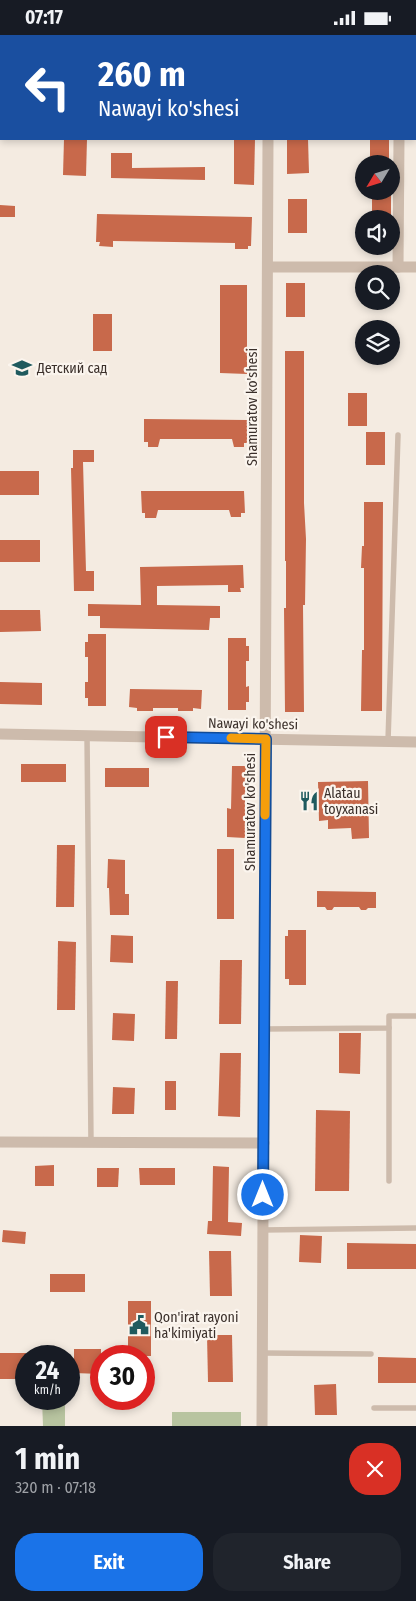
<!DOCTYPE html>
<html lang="en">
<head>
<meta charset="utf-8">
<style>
  body { margin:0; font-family:"Fira Sans Condensed",sans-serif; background:#20242c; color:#f1f3f6; height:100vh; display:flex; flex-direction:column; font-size:19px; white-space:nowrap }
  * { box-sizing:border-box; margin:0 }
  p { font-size:16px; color:#9ea1a6 }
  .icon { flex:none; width:28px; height:28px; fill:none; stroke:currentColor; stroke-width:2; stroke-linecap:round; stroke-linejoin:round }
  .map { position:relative; height:1391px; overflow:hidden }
  .details { display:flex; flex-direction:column; background:#171b24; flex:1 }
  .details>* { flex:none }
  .hud { position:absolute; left:0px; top:0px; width:416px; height:105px; box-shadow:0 2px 8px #0003; background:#1a4fa0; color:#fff; overflow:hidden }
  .needle { width:32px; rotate:232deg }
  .buttons { position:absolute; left:355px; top:120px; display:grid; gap:10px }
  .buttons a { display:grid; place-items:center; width:45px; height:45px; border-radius:50%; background:#171b24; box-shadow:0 2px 8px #0003; font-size:25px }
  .speed { position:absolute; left:15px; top:1310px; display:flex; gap:10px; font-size:25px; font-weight:700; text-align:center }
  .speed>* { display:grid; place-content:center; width:65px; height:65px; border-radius:50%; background:#171b24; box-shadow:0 2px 8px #0003; line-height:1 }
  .speed small { font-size:12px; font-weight:400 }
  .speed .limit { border:8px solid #d22; background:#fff; color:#111 }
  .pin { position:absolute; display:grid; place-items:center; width:42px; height:42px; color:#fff; margin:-21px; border-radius:10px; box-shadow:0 2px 8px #0006 }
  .me { position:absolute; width:55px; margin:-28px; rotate:0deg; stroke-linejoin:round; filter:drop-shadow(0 0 4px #0008) }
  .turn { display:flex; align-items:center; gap:18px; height:105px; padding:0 15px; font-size:22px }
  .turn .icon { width:65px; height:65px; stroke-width:2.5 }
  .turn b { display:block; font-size:35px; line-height:42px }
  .round { display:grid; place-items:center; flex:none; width:52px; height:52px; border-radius:20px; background:#20242c }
  .head { display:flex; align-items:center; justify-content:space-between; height:85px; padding:0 15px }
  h1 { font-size:30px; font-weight:700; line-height:38px }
  .primary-button { display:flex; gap:10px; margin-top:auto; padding:10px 15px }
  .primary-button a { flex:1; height:58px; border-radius:20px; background:#1a73e8; color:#fff; font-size:20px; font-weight:700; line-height:58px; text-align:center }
  .primary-button a+a { background:#20242c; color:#f1f3f6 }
  .status { display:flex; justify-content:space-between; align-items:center; height:35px; padding:0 25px; background:#171b24; direction:ltr }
  .status svg { height:14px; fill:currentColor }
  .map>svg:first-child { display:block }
</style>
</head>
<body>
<div class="status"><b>07:17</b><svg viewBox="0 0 49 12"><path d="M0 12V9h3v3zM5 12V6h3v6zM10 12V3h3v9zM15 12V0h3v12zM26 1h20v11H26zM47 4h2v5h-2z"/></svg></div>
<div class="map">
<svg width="416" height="1391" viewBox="0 0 416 1391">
  <rect width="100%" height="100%" fill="#f4ebe1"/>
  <g fill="#b8c4a0">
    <path d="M42 1364H65V1391H43Z"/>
    <rect x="172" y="1377" width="69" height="14"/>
  </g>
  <g fill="#c8694b">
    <path d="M64 104H87L86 141 63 140Z"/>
    <path d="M234 104H255L254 150 234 149Z"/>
    <path d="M287 104H308L309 138 287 139Z"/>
    <rect x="370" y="104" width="19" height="25"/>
    <path d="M111 118H132V133L205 132V145L111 143Z"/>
    <rect x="372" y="159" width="19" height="25"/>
    <rect x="288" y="164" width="19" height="34"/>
    <path d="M0 170 15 171V182H0Z"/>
    <path d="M97 179 252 182 251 211H248V214H235V208L113 206V212L99 211 100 207H96Z"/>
    <rect x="286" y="248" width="19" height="34"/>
    <path d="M220 250H247V339L220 338Z"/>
    <rect x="93" y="279" width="19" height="37"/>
    <path d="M285 316H304V468L306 504 305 570H303L304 677H285L284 573H286V526H285Z"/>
    <rect x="348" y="358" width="19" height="33"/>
    <path d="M144 384 247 385V408H244V412H234L232 404H160L158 412H148V407H144Z"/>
    <rect x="366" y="397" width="19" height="33"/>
    <path d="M73 415H94V427H83L86 536H94V556H74L71 433H73Z"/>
    <rect x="0" y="436" width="39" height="24"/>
    <path d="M141 456H244L245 478H241V482H231L229 475H158L156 483H145V478H142Z"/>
    <path d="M364 467H383L382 676H361L362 615H364V533H361L362 511H364Z"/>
    <rect x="0" y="505" width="40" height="22"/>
    <path d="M243 530 244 553H240L241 557H228V550L157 551V570L220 571V583H210L209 595 100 593V581H88V569L141 570 140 532Z"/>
    <path d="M0 575H40L41 596 0 597Z"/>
    <path d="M88 599H106V671H88V663H85V647H88V622H85V607H88Z"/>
    <path d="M228 603H246V611H249V626H246V652L249 651V667H246V675H228Z"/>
    <path d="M0 647 42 648V670L0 669Z"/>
    <path d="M130 654 202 655 201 674 193 673V676H178V673H153V676H137V673L129 672Z"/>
    <rect x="21" y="729" width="45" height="18"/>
    <path d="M232 731H249V760H245V803L227 802V773L231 774Z"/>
    <rect x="105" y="733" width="44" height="19"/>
    <path d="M368 746 369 803 352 804 351 793 328 794V785L319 786 318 747Z"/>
    <path d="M57 810H75L74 872H56Z"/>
    <rect x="217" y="814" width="17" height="70"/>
    <path d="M108 824 125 825V859H129V880H110L109 853H107Z"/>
    <path d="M317 856 376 857V873H368L366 875H361L359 872H334L332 875H327L325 872H317Z"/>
    <path d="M288 895H306V950H289V944H285V901H288Z"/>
    <path d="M111 900 133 901V928L110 927Z"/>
    <path d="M58 906 76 907 75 975H57Z"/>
    <path d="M220 925H242L241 989H219Z"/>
    <path d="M166 946H178L177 1004H165Z"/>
    <path d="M113 978 135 979 134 1006 112 1005Z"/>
    <path d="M339 998H361L360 1039 339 1038Z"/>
    <path d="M220 1018H241L240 1082 218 1081Z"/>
    <rect x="165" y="1046" width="11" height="29"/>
    <path d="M113 1052 135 1053 134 1079H112Z"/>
    <path d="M316 1075 350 1076 349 1156H315Z"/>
    <path d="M54 1130V1151H35V1131Z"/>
    <path d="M213 1131 229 1132 228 1187 242 1188 241 1201 207 1199 208 1186H212Z"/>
    <path d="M97 1133H119L118 1152H97Z"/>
    <path d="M139 1133H175V1150H140Z"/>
    <path d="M3 1195 26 1197 25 1209 2 1207Z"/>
    <path d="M300 1200 322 1201 321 1228 299 1227Z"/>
    <path d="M347 1208 416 1209V1234H347Z"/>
    <path d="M209 1216H231L232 1261H210Z"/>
    <rect x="50" y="1239" width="35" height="18"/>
    <rect x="128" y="1266" width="23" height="55"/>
    <path d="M207 1300H232L233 1347H208Z"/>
    <path d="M74 1314H101V1339L74 1338Z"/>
    <rect x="0" y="1318" width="26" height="26"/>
    <path d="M378 1322 416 1323V1348H378Z"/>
    <path d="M336 1349 337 1380H315L314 1350Z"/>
  </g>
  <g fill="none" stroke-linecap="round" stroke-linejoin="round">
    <g stroke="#cdbbac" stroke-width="5.5">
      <path d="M87 700 91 1107"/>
      <path d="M388 706 398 400"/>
      <path d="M264 994 389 993V981H416"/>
      <path d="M389 1146V993"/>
      <path d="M263 1195 416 1193"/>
      <path d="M263 1318 371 1319"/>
      <path d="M374 1373H416"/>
    </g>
    <g stroke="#cdbbac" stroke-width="11">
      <path d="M269 1V0"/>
      <path d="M399 1V0"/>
      <path d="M268 232H416"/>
      <path d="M398 232 399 104"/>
      <path d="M0 699 416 707"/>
      <path d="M0 1107 264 1108"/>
      <path d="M262 1391 268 104"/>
    </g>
  </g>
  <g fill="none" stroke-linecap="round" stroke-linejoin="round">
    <defs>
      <path id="route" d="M166 702 266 704 263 1160"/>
    </defs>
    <use href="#route" stroke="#114b97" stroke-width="12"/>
    <use href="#route" stroke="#1a73e8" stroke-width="9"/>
    <path stroke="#f59e0b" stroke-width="9" d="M231 703 266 704 265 780"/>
  </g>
  <defs>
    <symbol id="school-bare" viewBox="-9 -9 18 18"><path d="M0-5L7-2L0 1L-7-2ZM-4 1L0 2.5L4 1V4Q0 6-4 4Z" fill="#1f5a5e" stroke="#fbf5ee" stroke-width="2.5" paint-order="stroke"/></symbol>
    <symbol id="restaurant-bare" viewBox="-9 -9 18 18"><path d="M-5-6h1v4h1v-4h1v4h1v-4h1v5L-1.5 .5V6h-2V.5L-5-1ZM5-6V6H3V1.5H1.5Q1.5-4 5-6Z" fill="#1f5a5e" stroke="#fbf5ee" stroke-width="2.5" paint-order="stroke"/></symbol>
    <symbol id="civic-bare" viewBox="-9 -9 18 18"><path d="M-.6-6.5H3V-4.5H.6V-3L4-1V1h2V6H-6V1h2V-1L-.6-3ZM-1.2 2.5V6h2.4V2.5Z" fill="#1f5a5e" stroke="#fbf5ee" stroke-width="2.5" paint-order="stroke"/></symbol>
  </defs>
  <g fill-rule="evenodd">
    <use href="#school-bare" x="8" y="319" width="28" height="28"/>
    <use href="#restaurant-bare" x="295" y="752" width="28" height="28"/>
    <use href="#civic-bare" x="125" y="1276" width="28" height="28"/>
  </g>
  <g text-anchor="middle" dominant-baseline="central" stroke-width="4.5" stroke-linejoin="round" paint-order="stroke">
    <g font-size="14" fill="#3b302b" stroke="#fbf5ee" text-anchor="start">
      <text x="37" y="333">Детский сад</text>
      <text x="324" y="758">Alatau<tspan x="324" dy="16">toyxanasi</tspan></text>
      <text x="154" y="1282">Qon'irat rayoni<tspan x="154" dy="16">ha'kimiyati</tspan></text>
    </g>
    <g font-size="14" fill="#3b302b" stroke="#fbf5ee">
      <text transform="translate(252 372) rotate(-90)">Shamuratov ko'shesi</text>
      <text transform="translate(253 689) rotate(1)">Nawayi ko'shesi</text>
      <text transform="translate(250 777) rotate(-90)">Shamuratov ko'shesi</text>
    </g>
  </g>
</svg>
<div class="buttons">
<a><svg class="needle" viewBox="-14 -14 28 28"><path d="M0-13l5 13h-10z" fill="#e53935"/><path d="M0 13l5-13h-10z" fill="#9ea1a6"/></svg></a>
<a><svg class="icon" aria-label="sound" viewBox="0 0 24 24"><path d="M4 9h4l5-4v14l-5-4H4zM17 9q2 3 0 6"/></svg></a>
<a><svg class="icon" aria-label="search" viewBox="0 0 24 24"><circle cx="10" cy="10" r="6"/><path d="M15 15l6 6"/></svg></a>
<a><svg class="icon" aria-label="layers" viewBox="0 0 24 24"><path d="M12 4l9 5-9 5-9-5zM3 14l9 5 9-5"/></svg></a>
</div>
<div class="speed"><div>24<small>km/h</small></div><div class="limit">30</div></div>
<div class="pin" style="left:166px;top:702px;background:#d93025"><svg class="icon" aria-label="arrive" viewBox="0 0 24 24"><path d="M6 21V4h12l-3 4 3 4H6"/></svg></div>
<svg class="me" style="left:263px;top:1160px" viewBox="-20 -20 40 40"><circle r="17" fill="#1a73e8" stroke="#fff" stroke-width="3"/><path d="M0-11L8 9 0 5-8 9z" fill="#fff"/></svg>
<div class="hud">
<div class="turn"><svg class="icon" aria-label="left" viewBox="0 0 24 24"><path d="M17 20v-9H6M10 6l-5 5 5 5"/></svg><div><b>260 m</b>Nawayi ko'shesi</div></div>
</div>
</div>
<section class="details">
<div class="head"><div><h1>1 min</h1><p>320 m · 07:18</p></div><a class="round" style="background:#d93025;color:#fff"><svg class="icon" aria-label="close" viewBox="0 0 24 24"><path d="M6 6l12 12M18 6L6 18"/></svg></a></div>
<div class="primary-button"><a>Exit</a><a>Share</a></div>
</section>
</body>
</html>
